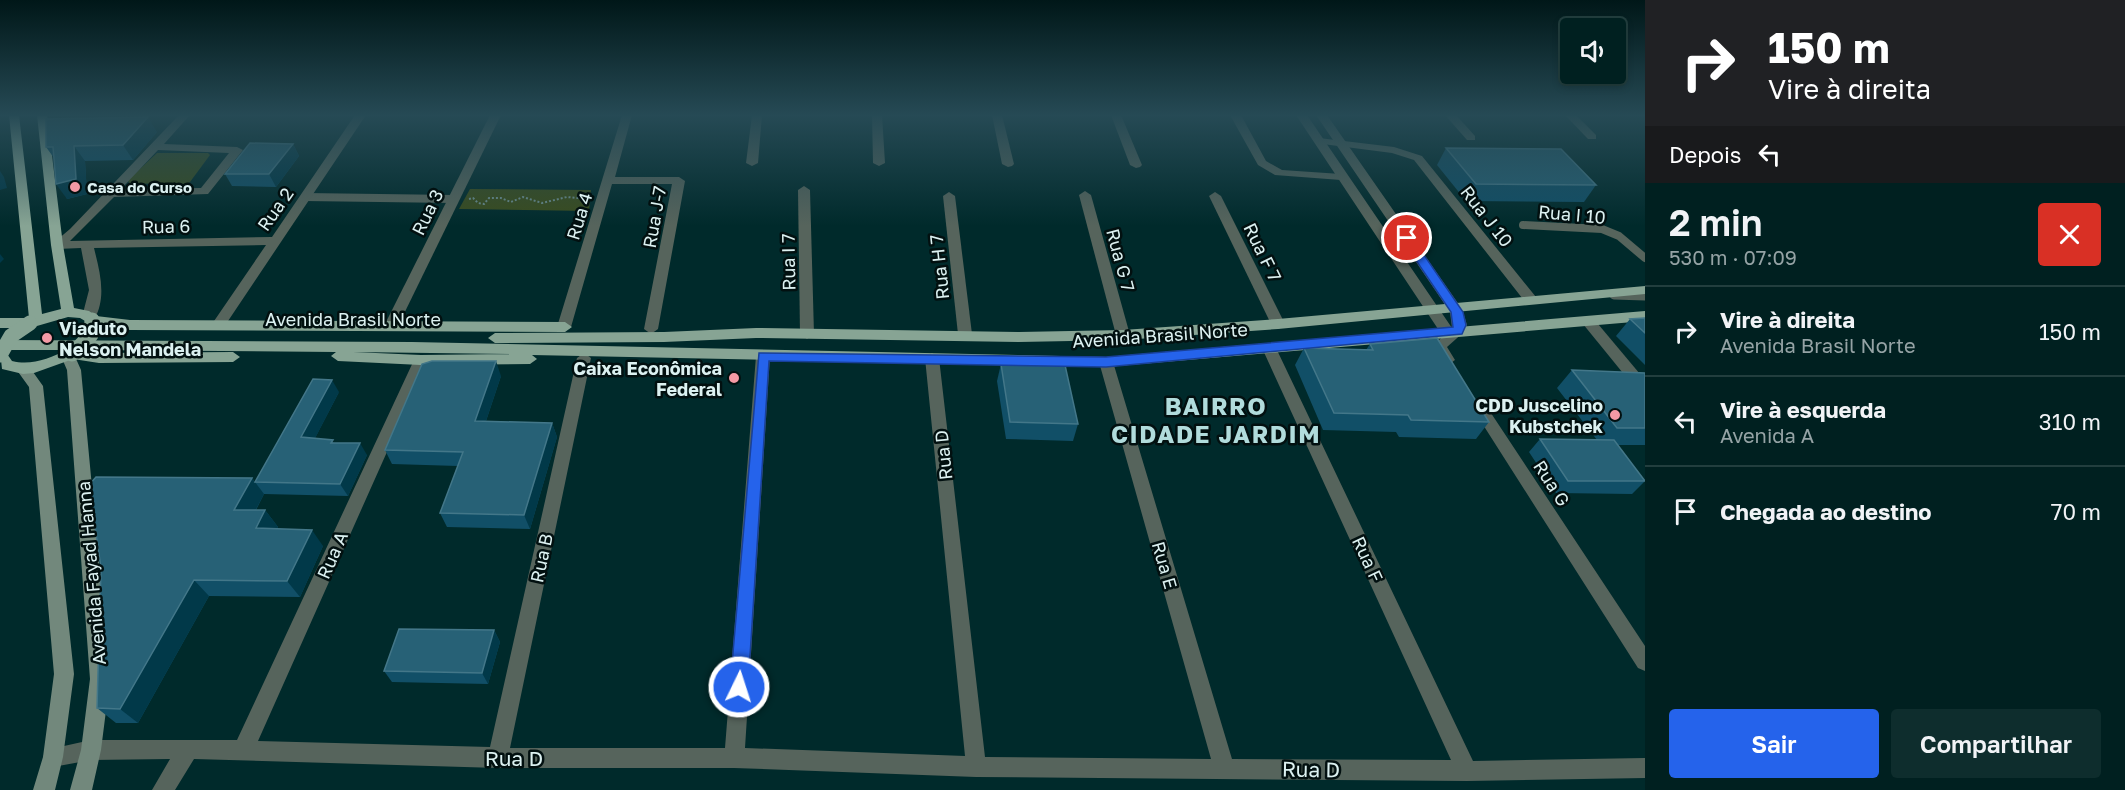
<!DOCTYPE html>
<html lang="pt">
<head>
<meta charset="utf-8">
<style>
  body { margin:0; font-family:"Golos Text",sans-serif; background:#0e2d2d; color:#f1f3f6; height:100vh; display:flex; flex-direction:column; font-size:22px; white-space:nowrap }
  * { box-sizing:border-box; margin:0 }
  p { font-size:20px; color:#95a3a5 }
  .icon { flex:none; width:33px; height:33px; fill:none; stroke:currentColor; stroke-width:2; stroke-linecap:round; stroke-linejoin:round }
  .map { position:relative; flex:1; overflow:hidden }
  .details { display:flex; flex-direction:column; background:#002020; width:480px }
  .details>* { flex:none }
  .top-card { background:#202124; color:#fff; overflow:hidden }
  .fabs { position:absolute; left:1560px; top:18px; display:grid; gap:12px }
  .fabs a { display:grid; place-items:center; width:66px; height:66px; border-radius:6px; background:#002020; box-shadow:0 3px 9px #0003,0 0 0 2px #223e3e; font-size:30px }
  .pin { position:absolute; display:grid; place-items:center; width:51px; height:51px; color:#fff; margin:-26px; border:3px solid #fff; border-radius:50%; box-shadow:0 2px 6px #0007 }
  .me { position:absolute; width:66px; margin:-33px; rotate:4deg; stroke-linejoin:round; filter:drop-shadow(0 0 4px #0008) }
  .turn { display:flex; align-items:center; gap:21px; height:126px; padding:0 24px; font-size:27px }
  .turn .icon { width:78px; height:78px; stroke-width:2.5 }
  .turn b { display:block; font-size:42px; line-height:51px }
  .then { display:flex; align-items:center; height:57px; padding:0 24px; background:#0003; gap:12px; font-size:22px }
  .round { display:grid; place-items:center; flex:none; width:63px; height:63px; border-radius:6px; background:#0e2d2d }
  .summary { display:flex; align-items:center; justify-content:space-between; height:102px; padding:0 24px }
  h1 { font-size:36px; font-weight:600; line-height:45px }
  .cta { display:flex; gap:12px; margin-top:auto; padding:12px 24px }
  .cta a { flex:1; height:69px; border-radius:6px; background:#2563eb; color:#fff; font-size:24px; font-weight:600; line-height:69px; text-align:center }
  .cta a+a { background:#0e2d2d; color:#f1f3f6 }
  ul { padding:0; list-style:none }
  li { display:flex; align-items:center; gap:18px; height:90px; padding:0 24px; border-top:2px solid #223e3e }
  li div { flex:1 }
  li b { display:block; font-size:22px }
  li em { font-style:normal }
  main { display:flex; flex:1; min-height:0 }
  .map>svg:first-child { display:block }
</style>
</head>
<body>
<main>
<div class="map">
<svg width="1645" height="790" viewBox="0 0 1645 790">
  <rect width="100%" height="100%" fill="#002a2b"/>
  <g fill="#3a4c1d">
    <path d="M157 153H208L210 155 190 182 183 185 129 183 128 180Z"/>
    <path d="M470 189 591 190 589 211 459 209Z"/>
  </g>
  <g fill="none" stroke-linecap="round" stroke-linejoin="round">
    <path stroke="#6c8c8c" stroke-width="2" stroke-dasharray="2 2" stroke-linecap="butt" d="M469 199 473 198 478 203 484 204 489 198H501L511 202 523 197 542 203 567 197 588 199"/>
    <g stroke="#56645c" stroke-width="8">
      <path d="M305 197 454 199"/>
      <path d="M1523 225 1602 229 1619 236 1645 258"/>
    </g>
    <path stroke="#56645c" stroke-width="9" d="M1614 295 1645 296"/>
    <g fill="#56645c" fill-rule="evenodd">
      <path d="M179 115H190L164 144 237 147 243 150 208 194 114 197 70 241 272 237 355 115H366L224 327 219 329 212 324 266 245 94 248C100 273 107 297 94 320H84L82 317 89 290 81 248 57 249 51 245 70 229ZM158 150 229 153 201 188 121 189Z"/>
      <path d="M490 115H501L398 326 391 331 386 329 384 326Z"/>
      <path d="M622 115H632L615 177H679L685 181 658 329 651 334 644 329 672 184H612L571 327 564 332 557 327Z"/>
      <path d="M752 115H762L758 163 752 166 746 163Z"/>
      <path d="M872 115H882L885 163 879 166 873 163Z"/>
      <path d="M992 115H1002L1014 164 1012 166 1008 167 1002 164Z"/>
      <path d="M1111 115H1121L1142 165 1140 167 1136 168 1130 165Z"/>
      <path d="M1230 115H1241L1266 161 1282 170 1341 174 1347 177 1341 180 1275 175 1258 165Z"/>
      <path d="M1445 115H1456L1475 136V140H1467Z"/>
      <path d="M1565 115H1576L1596 135V139H1588Z"/>
      <path d="M1319 138 1394 147 1422 156 1536 297 1538 300 1536 303H1526L1414 160 1392 153 1315 143V139Z"/>
      <path d="M804 186 810 190 814 334 807 339 800 334 798 190Z"/>
      <path d="M1085 191 1091 195 1130 335 1123 340 1116 335 1079 195Z"/>
      <path d="M949 192 955 196 972 334 965 339 958 334 943 196Z"/>
      <path d="M1215 192 1221 196 1285 324 1283 327 1278 329 1271 324 1209 196Z"/>
      <path d="M1588 316 1593 318 1645 380V395L1640 394 1583 324 1581 321 1583 318Z"/>
      <path d="M1458 326 1465 331 1447 347 1455 360 1448 365 1443 364 1432 346 1453 328Z"/>
      <path d="M1269 343 1276 348 1473 761 1645 758V778L1467 781 976 777 734 768H498L194 759 175 790H152L170 759 91 760 53 767 46 764 43 757 46 750 91 740H237L414 360 421 355 428 360 258 741 490 747 577 358 584 353 591 358 510 748H725L756 356 763 351 770 356 745 748 965 756 925 358 932 353 939 358 985 757 1211 759 1099 362 1106 357 1113 362 1232 759 1451 760 1262 348Z"/>
      <path d="M1478 399 1483 401 1645 646V671L1638 668 1473 409 1470 405 1473 401Z"/>
    </g>
    <path fill="#56645c" fill-rule="evenodd" d="M1296 115H1307L1452 328 1450 312 1316 115H1327L1462 309 1467 325 1463 334 1442 335Z"/>
    <g fill="#72887c" fill-rule="evenodd">
      <path d="M68 351 73 352 81 370 110 679 101 750 92 790H70L81 750 90 679 67 370 61 356Z"/>
      <path d="M23 364 28 365 43 386 74 674 63 757 55 790H33L43 757 54 674 29 387 16 369Z"/>
    </g>
    <g fill="#87a494" fill-rule="evenodd">
      <path d="M9 115H19L42 314 61 309 51 245 37 115H47L63 245 74 308 89 311 96 316 130 320 565 322 572 327 565 332 130 330 92 325 80 318 68 317 30 328H0V318H29Z"/>
      <path d="M1645 286V294L1278 329 1123 340 1019 342 756 338 664 342 495 343 488 338 495 333 664 332 756 328 1019 332 1123 330 1278 319Z"/>
      <path d="M1645 311V321L1106 367 532 355 537 359 530 364 421 365 338 361 331 356 336 352 81 350 99 353 233 352 240 357 233 362 99 363 73 359 34 373 23 374 2 369 0 350 5 351 12 361C32 366 49 358 68 350H0V340L412 342 1106 357ZM353 352 510 354 421 355Z"/>
    </g>
    <g stroke="#87a494" stroke-width="15">
      <path d="M72 354 91 335 92 320"/>
      <path d="M0 355 11 336 30 323"/>
    </g>
  </g>
  <g fill="#114f67">
    <path d="M157 132 133 160 85 161 87 194 67 199 54 158 46 147Z"/>
    <path d="M293 144 299 156 276 187 232 186 225 174Z"/>
    <path d="M1446 148 1596 185 1584 202 1466 201 1437 165Z"/>
    <path d="M1645 318V365L1616 336 1630 319Z"/>
    <path d="M1370 344 1489 422 1476 439 1399 437 1396 432 1323 430 1295 365 1304 348 1366 350Z"/>
    <path d="M1001 364 1078 424 1073 441 1006 439 997 381Z"/>
    <path d="M1572 370 1645 373V445H1617L1645 481 1632 494 1556 493 1529 452 1540 439 1597 440 1557 388Z"/>
    <path d="M501 376 486 421 552 423 557 437 530 529 447 527 440 513 458 466 392 464 385 450Z"/>
    <path d="M339 392 315 438 335 443 367 455 348 496 264 494 256 510H265L278 527 277 529 323 546 300 597 209 596 138 723H116L97 708 252 478 255 482Z"/>
    <path d="M494 630 500 642 488 684 392 682 384 671Z"/>
  </g>
  <g fill="#013949">
    <path d="M148 117 157 132 133 160 123 145Z"/>
    <path d="M293 144 299 156 276 187 269 174Z"/>
    <path d="M74 146 85 161 87 194 67 199 56 184Z"/>
    <path d="M0 171 4 177 7 188 0 190Z"/>
    <path d="M0 254 4 259 0 263Z"/>
    <path d="M496 361 501 376 481 436 475 421Z"/>
    <path d="M332 380 339 392 309 450 301 437Z"/>
    <path d="M552 423 557 437 530 529 524 515Z"/>
    <path d="M360 443 367 455 348 496 340 484Z"/>
    <path d="M252 478 264 494 247 526 234 510Z"/>
    <path d="M265 510 278 527 269 545 256 528Z"/>
    <path d="M312 530 323 546 300 597 287 581Z"/>
    <path d="M194 580 209 596 138 723 120 709Z"/>
    <path d="M494 630 500 642 488 684 482 673Z"/>
  </g>
  <g fill="#276176" stroke="#437789" stroke-width="1.5">
    <path d="M148 117 123 145 74 146 76 179 56 184 53 147H46V119Z"/>
    <path d="M250 143 293 144 269 174H225Z"/>
    <path d="M1446 148 1561 149 1596 185 1476 184Z"/>
    <path d="M1645 318V333L1630 319Z"/>
    <path d="M1437 338 1489 422 1411 420 1408 415 1334 413 1304 348 1373 350 1370 344Z"/>
    <path d="M432 361H496L475 421 552 423 524 515 440 513 463 452 385 450 422 364Z"/>
    <path d="M1001 364 1065 365 1078 424 1010 422Z"/>
    <path d="M1572 370 1645 373V428H1617Z"/>
    <path d="M313 379 332 380 301 437 333 440 331 443H360L340 484 255 482Z"/>
    <path d="M1540 439 1614 440 1645 481H1568Z"/>
    <path d="M96 477 252 478 234 510H265L256 528 312 530 287 581 194 580 120 709 97 708 101 568 89 485Z"/>
    <path d="M399 629 494 630 482 673 384 671Z"/>
  </g>
  <linearGradient id="sky" x2="0" y2="1"><stop stop-color="#001718"/><stop offset="0.51" stop-color="#264a55"/><stop offset="1" stop-color="#264a55" stop-opacity="0"/></linearGradient>
  <rect width="1645" height="226" fill="url(#sky)"/>
  <path fill="#2563eb" stroke="#184099" stroke-width="1.5" d="M1407 235 1411 236 1463 312 1466 325 1462 334 1106 367 769 361 748 687 745 693 739 695 733 693 730 687 759 353 1106 357 1453 327 1451 312 1401 238Z"/>
  <g fill="#f49aa5" stroke="#021010" stroke-width="2">
    <circle cx="75" cy="187" r="6"/>
    <circle cx="47" cy="338" r="6"/>
    <circle cx="734" cy="378" r="6"/>
    <circle cx="1615" cy="415" r="6"/>
  </g>
  <g text-anchor="middle" dominant-baseline="central" stroke-width="5" stroke-linejoin="round" paint-order="stroke">
    <g font-size="15" font-weight="bold" fill="#dcf1f1" stroke="#021010" text-anchor="start">
      <text x="87" y="187">Casa do Curso</text>
    </g>
    <g font-size="18" fill="#dcf1f1" stroke="#021010">
      <text transform="translate(275 209) rotate(-55)">Rua 2</text>
      <text transform="translate(427 212) rotate(-64)">Rua 3</text>
      <text transform="translate(1572 214) rotate(5)">Rua I 10</text>
      <text transform="translate(579 216) rotate(-73)">Rua 4</text>
      <text transform="translate(1487 216) rotate(52)">Rua J 10</text>
      <text transform="translate(654 217) rotate(-80)">Rua J-7</text>
      <text transform="translate(166 226) rotate(-1)">Rua 6</text>
      <text transform="translate(1263 252) rotate(64)">Rua F 7</text>
      <text transform="translate(1121 260) rotate(75)">Rua G 7</text>
      <text transform="translate(788 262) rotate(-91)">Rua I 7</text>
      <text transform="translate(939 267) rotate(-96)">Rua H 7</text>
      <text x="353" y="319">Avenida Brasil Norte</text>
      <text transform="translate(1160 335) rotate(-4)">Avenida Brasil Norte</text>
      <text transform="translate(943 455) rotate(-96)">Rua D</text>
      <text transform="translate(1552 483) rotate(57)">Rua G</text>
      <text transform="translate(332 555) rotate(-66)">Rua A</text>
      <text transform="translate(541 558) rotate(-78)">Rua B</text>
      <text transform="translate(1368 559) rotate(65)">Rua F</text>
      <text transform="translate(1165 565) rotate(74)">Rua E</text>
      <text transform="translate(91 573) rotate(-95)">Avenida Fayad Hanna</text>
    </g>
    <g font-size="18" font-weight="bold" fill="#dcf1f1" stroke="#021010" text-anchor="end">
      <text x="59" y="328" text-anchor="start">Viaduto<tspan x="59" dy="21">Nelson Mandela</tspan></text>
      <text x="722" y="368">Caixa Econômica<tspan x="722" dy="21">Federal</tspan></text>
      <text x="1603" y="405">CDD Juscelino<tspan x="1603" dy="21">Kubstchek</tspan></text>
    </g>
    <g font-size="21" fill="#dcf1f1" stroke="#021010">
      <text x="514" y="758">Rua D</text>
      <text transform="translate(1311 769) rotate(1)">Rua D</text>
    </g>
    <g font-size="24" font-weight="bold" letter-spacing="1.5" fill="#b1dcdc" stroke="#021010">
      <text x="1216" y="405">BAIRRO<tspan x="1216" dy="28">CIDADE JARDIM</tspan></text>
    </g>
  </g>
</svg>
<div class="fabs">
<a><svg class="icon" aria-label="sound" viewBox="0 0 24 24"><path d="M4 9h4l5-4v14l-5-4H4zM17 9q2 3 0 6"/></svg></a>
</div>
<div class="pin" style="left:1407px;top:238px;background:#d93025"><svg class="icon" aria-label="arrive" viewBox="0 0 24 24"><path d="M6 21V4h12l-3 4 3 4H6"/></svg></div>
<svg class="me" style="left:739px;top:687px" viewBox="-20 -20 40 40"><circle r="17" fill="#2563eb" stroke="#fff" stroke-width="3"/><path d="M0-11L8 9 0 5-8 9z" fill="#fff"/></svg>
</div>
<section class="details">
<div class="top-card">
<div class="turn"><svg class="icon" aria-label="right" viewBox="0 0 24 24"><path d="M7 20v-9h11M14 6l5 5-5 5"/></svg><div><b>150 m</b>Vire à direita</div></div>
<div class="then">Depois<svg class="icon" aria-label="left" viewBox="0 0 24 24"><path d="M17 20v-9H6M10 6l-5 5 5 5"/></svg></div>
</div>
<div class="summary"><div><h1>2 min</h1><p>530 m · 07:09</p></div><a class="round" style="background:#d93025;color:#fff"><svg class="icon" aria-label="close" viewBox="0 0 24 24"><path d="M6 6l12 12M18 6L6 18"/></svg></a></div>
<ul>
<li><svg class="icon" aria-label="right" viewBox="0 0 24 24"><path d="M7 20v-9h11M14 6l5 5-5 5"/></svg><div><b>Vire à direita</b><p>Avenida Brasil Norte</p></div><em>150 m</em></li>
<li><svg class="icon" aria-label="left" viewBox="0 0 24 24"><path d="M17 20v-9H6M10 6l-5 5 5 5"/></svg><div><b>Vire à esquerda</b><p>Avenida A</p></div><em>310 m</em></li>
<li><svg class="icon" aria-label="arrive" viewBox="0 0 24 24"><path d="M6 21V4h12l-3 4 3 4H6"/></svg><div><b>Chegada ao destino</b></div><em>70 m</em></li>
</ul>
<div class="cta"><a>Sair</a><a>Compartilhar</a></div>
</section>
</main>
</body>
</html>
